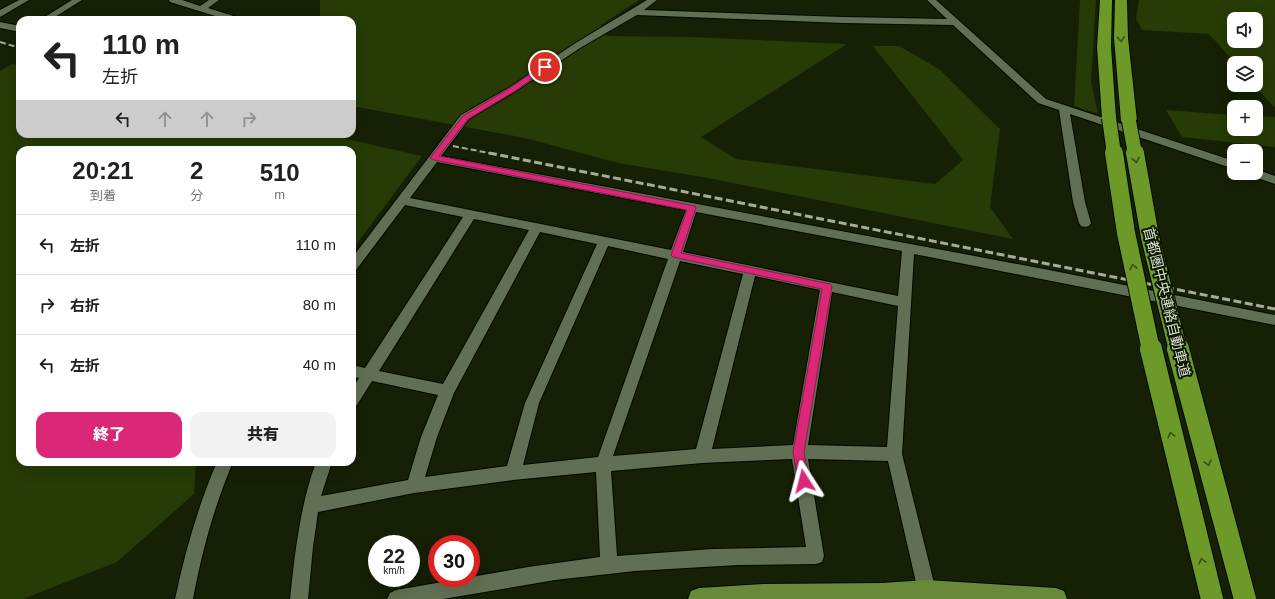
<!DOCTYPE html>
<html lang="ja">
<head>
<meta charset="utf-8">
<style>
  body { margin:0; font-family:Helvetica,"Noto Sans JP",sans-serif; background:#f2f2f2; color:#202124; height:100vh; display:flex; flex-direction:column; font-size:15px; white-space:nowrap }
  * { box-sizing:border-box; margin:0 }
  p { font-size:13px; color:#757577 }
  .icon { flex:none; width:22px; height:22px; fill:none; stroke:currentColor; stroke-width:2; stroke-linecap:round; stroke-linejoin:round }
  .map { position:relative; flex:1; overflow:hidden }
  .panel { position:absolute; left:16px; top:146px; width:340px; height:320px; display:flex; flex-direction:column; background:#fff; border-radius:12px; box-shadow:0 4px 16px #0002 }
  .panel>* { flex:none }
  .banner { position:absolute; left:16px; top:16px; width:340px; height:122px; border-radius:12px; box-shadow:0 4px 16px #0002; background:#fff; color:#202124; overflow:hidden }
  .tools { position:absolute; left:1227px; top:12px; display:grid; gap:8px }
  .tools a { display:grid; place-items:center; width:36px; height:36px; border-radius:8px; background:#fff; box-shadow:0 4px 16px #0002; font-size:20px }
  .speed { position:absolute; left:368px; top:535px; display:flex; gap:8px; font-size:20px; font-weight:700; text-align:center }
  .speed>* { display:grid; place-content:center; width:52px; height:52px; border-radius:50%; background:#fff; box-shadow:0 4px 16px #0002; line-height:1 }
  .speed small { font-size:10px; font-weight:400 }
  .speed .limit { border:6px solid #d22; background:#fff; color:#111 }
  .pin { position:absolute; display:grid; place-items:center; width:34px; height:34px; color:#fff; margin:-17px; border:2px solid #fff; border-radius:50%; box-shadow:0 1px 4px #0007 }
  .me { position:absolute; width:44px; margin:-22px; rotate:351deg; stroke-linejoin:round; filter:drop-shadow(0 0 3px #0008) }
  .turn { display:flex; align-items:center; gap:14px; height:84px; padding:0 20px; font-size:18px }
  .turn .icon { width:52px; height:52px; stroke-width:2.5 }
  .turn b { display:block; font-size:28px; line-height:34px }
  .lanes { display:flex; align-items:center; height:38px; padding:0 20px; background:#0003; justify-content:center; gap:20px; direction:ltr }
  .lanes .off { opacity:.35 }
  .eta { display:flex; justify-content:space-evenly; align-items:center; height:68px; text-align:center }
  .eta b { font-size:24px; font-weight:800; line-height:28px }
  .cta { display:flex; gap:8px; margin-top:auto; padding:8px 20px }
  .cta a { flex:1; height:46px; border-radius:12px; background:#db2777; color:#fff; font-size:16px; font-weight:800; line-height:46px; text-align:center }
  .cta a+a { background:#f2f2f2; color:#202124 }
  ul { padding:0; list-style:none }
  li { display:flex; align-items:center; gap:12px; height:60px; padding:0 20px; border-top:1px solid #e0e0e0 }
  li div { flex:1 }
  li b { display:block; font-size:15px }
  li em { font-style:normal }
  .map>svg:first-child { display:block }
</style>
</head>
<body>
<div class="map">
<svg width="1275" height="599" viewBox="0 0 1275 599">
  <rect width="100%" height="100%" fill="#152005"/>
  <g fill="#263b05" fill-rule="evenodd">
    <path d="M320 0H639L601 25 607 36 690 37 847 44 701 137 736 159 935 184 963 160 873 46H899L939 69 1000 129 990 207 1013 239 708 178 618 163 525 138 352 106V20H320Z"/>
    <path d="M1080 0H1096L1091 82 1098 113 1085 110 1074 106Z"/>
    <path d="M1139 0H1275V108L1254 85H1256V63H1235L1209 34 1142 30 1136 19ZM1234 19H1256V41H1234Z"/>
    <path d="M12 64 20 65V134H324L422 156 352 250V150H20V462H196L194 494 117 562 23 599H0V71Z"/>
    <path d="M1166 110 1234 115V129H1256V116L1275 117V147L1182 137Z"/>
  </g>
  <g fill="none" stroke-linecap="round" stroke-linejoin="round">
    <defs>
      <g id="minor">
        <path d="M19 0H29L0 17V10Z"/>
        <path d="M72 0H82L50 20H40Z"/>
        <path d="M169 0H182L200 6 209 0H219L208 8 240 18 241 20H228L170 2Z"/>
        <path d="M647 0H657L644 10 843 17 947 19 927 0H936L1046 99 1234 161V169L1070 114 1085 202 1091 223 1089 226 1085 227 1081 226 1079 223 1073 202 1059 110 1038 103 953 25 843 23 637 15 580 48 516 91 469 119 441 156 1044 269 1275 315V325L914 254 902 454 936 591 933 597 929 599 921 597 918 591 888 461 808 459 824 556 822 562 816 564 738 565 635 571 555 580 443 599H387L390 593 396 590 528 567 600 557 596 472 513 480 414 493 318 512 313 547 308 599H290C295 552 300 506 316 462H332L321 496 408 480 421 437 438 395 372 381 357 405 352 407V389L359 378 352 377V365L365 368 463 217 405 205 356 270 352 272V258L461 115 510 87 574 44ZM437 162 686 210 671 250 410 198ZM696 212 902 251 898 296 683 252ZM474 219 529 230 443 384 379 371ZM540 232 597 244 525 403 507 466 425 477 437 437 454 393ZM608 246 668 259 598 457 523 465 539 403ZM680 261 743 274 696 449 613 456ZM755 276 820 290 793 445 712 449ZM832 292 898 306 887 447 808 445ZM792 459 806 547 712 549 617 556 611 471 702 463Z"/>
        <path d="M0 22 20 26V32L0 28Z"/>
        <path d="M1256 169 1275 176V184L1252 176 1250 173H1256Z"/>
        <path d="M217 462H233C214 507 202 551 193 599H175C185 552 198 506 217 462Z"/>
      </g>
      <path id="major" d="M927 580 1056 588 1064 591 1067 599H688L691 591 699 588 763 584 882 583Z"/>
      <g id="highway">
        <path d="M1100 0H1112L1111 47 1116 118 1114 121 1109 123 1104 121 1102 118 1097 47Z"/>
        <path d="M1115 0H1127L1128 38 1137 121 1134 124 1129 126 1124 124 1121 121 1114 38Z"/>
      </g>
    </defs>
    <use href="#minor" stroke="#030900" stroke-width="2"/>
    <use href="#major" stroke="#030900" stroke-width="2"/>
    <use href="#highway" stroke="#030900" stroke-width="2"/>
    <use href="#minor" fill="#617052" fill-rule="evenodd"/>
    <use href="#major" fill="#688938" fill-rule="evenodd"/>
    <use href="#highway" fill="#6c9927" fill-rule="evenodd"/>
    <g stroke="#a4ad99" stroke-width="2" stroke-dasharray="6 3" stroke-linecap="butt">
      <path d="M0 42 20 48"/>
      <path d="M453 146 494 154"/>
    </g>
    <path stroke="#a4ad99" stroke-width="3" stroke-dasharray="8 3.5" stroke-linecap="butt" d="M489 153 1275 309"/>
    <defs>
      <g id="highway-bridge-far2">
        <path d="M1109 118 1114 154"/>
        <path d="M1129 121 1135 154"/>
      </g>
      <g id="highway-bridge-far1">
        <path d="M1114 153 1126 233 1151 350"/>
        <path d="M1135 153 1150 237 1178 350"/>
      </g>
      <g id="highway-bridge">
        <path d="M1151 349 1212 599"/>
        <path d="M1178 349 1245 599"/>
      </g>
    </defs>
    <use href="#highway-bridge-far2" stroke="#030900" stroke-width="16" stroke-linecap="butt"/>
    <use href="#highway-bridge-far1" stroke="#030900" stroke-width="20" stroke-linecap="butt"/>
    <use href="#highway-bridge" stroke="#030900" stroke-width="24" stroke-linecap="butt"/>
    <use href="#highway-bridge-far2" stroke="#6c9927" stroke-width="14"/>
    <use href="#highway-bridge-far1" stroke="#6c9927" stroke-width="18"/>
    <use href="#highway-bridge" stroke="#6c9927" stroke-width="22"/>
  </g>
  <defs><path id="oneway-chevron" d="M-2-3.5L2.5 0L-2 3.5" fill="none" stroke-width="1.6" stroke-linecap="round" stroke-linejoin="round"/></defs>
  <g stroke="#375212">
    <use href="#oneway-chevron" transform="translate(1121 39) rotate(87)"/>
    <use href="#oneway-chevron" transform="translate(1136 160) rotate(80)"/>
    <use href="#oneway-chevron" transform="translate(1133 267) rotate(-102)"/>
    <use href="#oneway-chevron" transform="translate(1171 435) rotate(-104)"/>
    <use href="#oneway-chevron" transform="translate(1208 463) rotate(75)"/>
    <use href="#oneway-chevron" transform="translate(1202 561) rotate(-104)"/>
  </g>
  <path fill="#db2777" stroke="#8e194d" d="M543 65 549 67 515 91 468 119 439 156 695 206 696 208 681 253 830 284 832 286 804 452 809 481 807 485 804 486 800 485 798 481 793 452 822 289 673 257 671 255 687 210 434 160 430 158 463 116 510 88Z"/>
  <g text-anchor="middle" dominant-baseline="central" stroke-width="4" stroke-linejoin="round" paint-order="stroke">
    <g font-size="14" fill="#dae2d1" stroke="#0c1700">
      <text transform="translate(1167 302) rotate(76)">首都圏中央連絡自動車道</text>
    </g>
  </g>
</svg>
<div class="tools">
<a><svg class="icon" aria-label="sound" viewBox="0 0 24 24"><path d="M4 9h4l5-4v14l-5-4H4zM17 9q2 3 0 6"/></svg></a>
<a><svg class="icon" aria-label="layers" viewBox="0 0 24 24"><path d="M12 4l9 5-9 5-9-5zM3 14l9 5 9-5"/></svg></a>
<a>+</a>
<a>−</a>
</div>
<div class="speed"><div>22<small>km/h</small></div><div class="limit">30</div></div>
<div class="pin" style="left:545px;top:67px;background:#d93025"><svg class="icon" aria-label="arrive" viewBox="0 0 24 24"><path d="M6 21V4h12l-3 4 3 4H6"/></svg></div>
<svg class="me" style="left:804px;top:481px" viewBox="-20 -20 40 40"><path d="M0-17L14 15 0 8-14 15z" fill="#db2777" stroke="#fff" stroke-width="4"/></svg>
<div class="banner">
<div class="turn"><svg class="icon" aria-label="left" viewBox="0 0 24 24"><path d="M17 20v-9H6M10 6l-5 5 5 5"/></svg><div><b>110 m</b>左折</div></div>
<div class="lanes"><svg class="icon" aria-label="left" viewBox="0 0 24 24"><path d="M17 20v-9H6M10 6l-5 5 5 5"/></svg><svg class="icon off" aria-label="ahead" viewBox="0 0 24 24"><path d="M12 20V5M6 11l6-6 6 6"/></svg><svg class="icon off" aria-label="ahead" viewBox="0 0 24 24"><path d="M12 20V5M6 11l6-6 6 6"/></svg><svg class="icon off" aria-label="right" viewBox="0 0 24 24"><path d="M7 20v-9h11M14 6l5 5-5 5"/></svg></div>
</div>
<section class="panel">
<div class="eta">
<div><b>20:21</b><p>到着</p></div>
<div><b>2</b><p>分</p></div>
<div><b>510</b><p>m</p></div>
</div>
<ul>
<li><svg class="icon" aria-label="left" viewBox="0 0 24 24"><path d="M17 20v-9H6M10 6l-5 5 5 5"/></svg><div><b>左折</b></div><em>110 m</em></li>
<li><svg class="icon" aria-label="right" viewBox="0 0 24 24"><path d="M7 20v-9h11M14 6l5 5-5 5"/></svg><div><b>右折</b></div><em>80 m</em></li>
<li><svg class="icon" aria-label="left" viewBox="0 0 24 24"><path d="M17 20v-9H6M10 6l-5 5 5 5"/></svg><div><b>左折</b></div><em>40 m</em></li>
</ul>
<div class="cta"><a>終了</a><a>共有</a></div>
</section>
</div>
</body>
</html>
